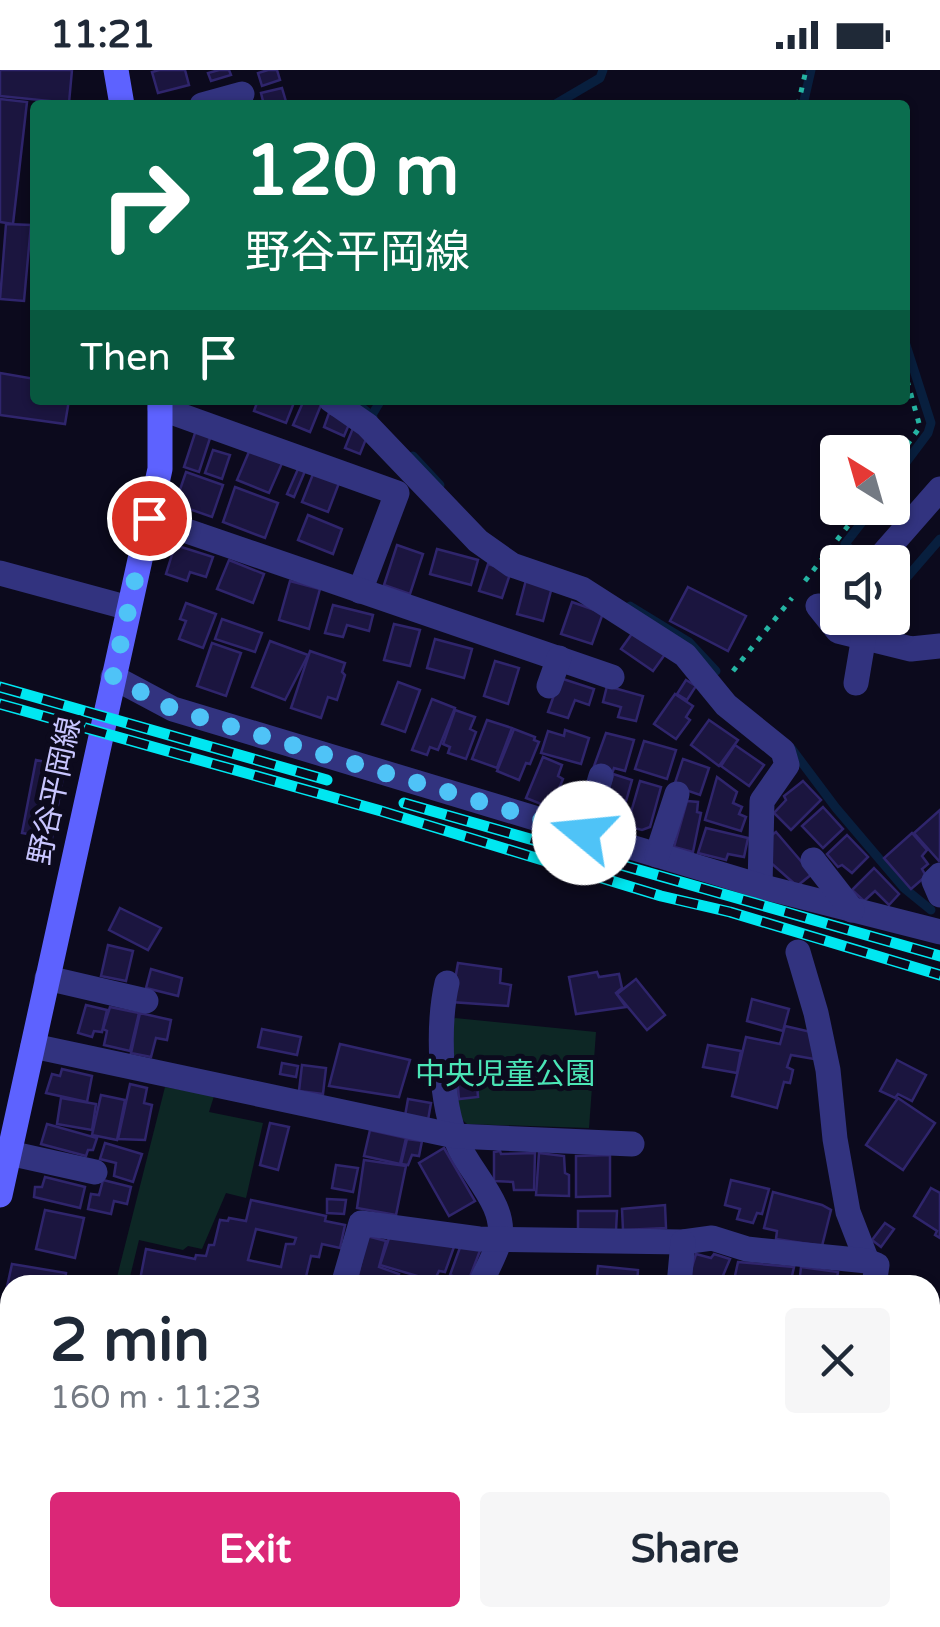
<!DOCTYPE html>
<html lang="en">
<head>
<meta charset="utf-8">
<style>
  body { margin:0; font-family:"Varela Round","Noto Sans JP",sans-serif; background:#f6f6f7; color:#1f2937; height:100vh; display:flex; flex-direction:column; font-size:38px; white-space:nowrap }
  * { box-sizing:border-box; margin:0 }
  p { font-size:32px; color:#747a83 }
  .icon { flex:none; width:55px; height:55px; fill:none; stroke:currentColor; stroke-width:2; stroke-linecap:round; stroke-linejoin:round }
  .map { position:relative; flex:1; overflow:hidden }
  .side { position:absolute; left:0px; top:1205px; width:940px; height:352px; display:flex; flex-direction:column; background:#fff; border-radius:30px 30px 0 0; box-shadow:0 2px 8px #0004 }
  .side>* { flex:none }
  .top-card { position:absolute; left:30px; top:30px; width:880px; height:305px; border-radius:10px; box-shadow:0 2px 8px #0004; background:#0b6e4f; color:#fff; overflow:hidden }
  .needle { width:65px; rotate:323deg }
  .tools { position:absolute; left:820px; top:365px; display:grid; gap:20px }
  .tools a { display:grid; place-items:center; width:90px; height:90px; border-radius:10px; background:#fff; box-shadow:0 2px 8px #0004; font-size:50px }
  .pin { position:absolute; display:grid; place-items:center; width:85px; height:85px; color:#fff; margin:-42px; border:5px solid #fff; border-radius:50%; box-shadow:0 2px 10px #0007 }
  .me { position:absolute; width:110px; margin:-55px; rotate:287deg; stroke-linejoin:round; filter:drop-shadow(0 0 8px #0008) }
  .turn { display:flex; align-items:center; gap:35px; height:210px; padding:0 50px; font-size:45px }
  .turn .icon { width:130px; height:130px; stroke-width:2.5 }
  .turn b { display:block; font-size:70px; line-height:85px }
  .then { display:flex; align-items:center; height:95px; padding:0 50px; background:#0003; gap:20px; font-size:38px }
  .round { display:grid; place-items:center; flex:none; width:105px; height:105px; border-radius:10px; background:#f6f6f7 }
  .overview { display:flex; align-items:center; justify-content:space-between; height:170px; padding:0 50px }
  h1 { font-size:60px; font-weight:800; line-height:75px }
  .cta { display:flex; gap:20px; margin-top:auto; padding:20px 50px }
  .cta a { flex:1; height:115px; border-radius:10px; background:#db2777; color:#fff; font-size:40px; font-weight:800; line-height:115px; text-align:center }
  .cta a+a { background:#f6f6f7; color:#1f2937 }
  .status { display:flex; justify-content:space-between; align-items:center; height:70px; padding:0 50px; background:#fff; direction:ltr }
  .status svg { height:28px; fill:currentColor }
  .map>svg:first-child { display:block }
</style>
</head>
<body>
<div class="status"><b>11:21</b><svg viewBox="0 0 49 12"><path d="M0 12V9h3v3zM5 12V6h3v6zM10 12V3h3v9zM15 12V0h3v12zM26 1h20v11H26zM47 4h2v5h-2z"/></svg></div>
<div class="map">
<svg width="940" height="1557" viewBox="0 0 940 1557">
  <rect width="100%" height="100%" fill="#0c0a1d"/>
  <g fill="#0d2725">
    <path d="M455 948 596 962 589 1058 467 1054 458 1046 449 955Z"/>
    <path d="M165 1017 214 1026 209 1042 263 1053 246 1128 226 1123 202 1179 188 1176 183 1180 139 1170 128 1215H115Z"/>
  </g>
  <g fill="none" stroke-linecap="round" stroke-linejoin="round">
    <g stroke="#081f3e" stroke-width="9">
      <path d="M554 35 600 8 603 0"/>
      <path d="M803 35 811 0"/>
      <path d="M353 330 373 347"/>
      <path d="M372 345 381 330"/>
      <path d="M413 386 440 415"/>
      <path d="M892 411 928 363 931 353 905 272"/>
      <path d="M865 492 845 474 873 438"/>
      <path d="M892 519 895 521 940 469"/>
      <path d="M630 536 689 572 716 601"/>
      <path d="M791 678 836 738 904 818 931 840"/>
    </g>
  </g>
  <g fill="#1b153f" stroke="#2f256c" stroke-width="2.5" fill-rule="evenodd">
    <path d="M0 0H72L69 33 0 26Z"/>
    <path d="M159 0H185L189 15 158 23 152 2Z"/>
    <path d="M219 0H229L231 5 211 11 208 3Z"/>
    <path d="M268 0H277L280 10 262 16 258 3Z"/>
    <path d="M282 18 287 35H264L261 23Z"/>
    <path d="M0 29 27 32 13 154 0 152Z"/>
    <path d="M6 154 31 155 24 231 0 229Z"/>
    <path d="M0 303 35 309V330H69L65 354 0 345Z"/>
    <path d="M258 330H295L286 353 254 341Z"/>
    <path d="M304 330H323L310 362 293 355Z"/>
    <path d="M329 343 350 352 344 366 324 357Z"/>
    <path d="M353 358 368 364 360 384 345 378Z"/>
    <path d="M196 360 211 365 199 402 184 397Z"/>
    <path d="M251 377 283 391 269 423 237 410Z"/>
    <path d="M213 380 230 385 222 409 205 403Z"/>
    <path d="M298 399 305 401 294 427 287 424Z"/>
    <path d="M186 402 223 415 212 447 175 434Z"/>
    <path d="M313 404 339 413 328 442 302 432Z"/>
    <path d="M235 417 278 433 265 468 223 452Z"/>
    <path d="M308 445 342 459 333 484 298 470Z"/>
    <path d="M175 475 213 487 206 507 190 502 187 511 166 504Z"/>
    <path d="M397 475 423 484 410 524 384 515Z"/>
    <path d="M437 479 478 490 471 515 430 504Z"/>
    <path d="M229 490 264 504 253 533 217 519Z"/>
    <path d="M488 494 511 501 502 528 479 521Z"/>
    <path d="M526 510 552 517 543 551 517 544Z"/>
    <path d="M290 511 320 519 309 559 279 550Z"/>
    <path d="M688 517 746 546 728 581 670 551Z"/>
    <path d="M572 532 603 543 592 574 561 564Z"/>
    <path d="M186 533 216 544 203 578 179 569 186 551 180 549Z"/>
    <path d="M333 535 373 545 369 561 347 555 343 567 325 563Z"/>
    <path d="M222 549 262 563 255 582 215 569Z"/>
    <path d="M394 554 420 560 410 596 384 590Z"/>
    <path d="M636 558 668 580 653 601 621 579Z"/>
    <path d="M435 569 472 579 464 608 427 598Z"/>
    <path d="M270 571 308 585 285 630 252 617Z"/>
    <path d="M212 573 241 583 226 626 197 616Z"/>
    <path d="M310 581 345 593 342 602 345 605 337 630 328 627 321 648 291 638Z"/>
    <path d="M495 591 519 598 508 634 484 626Z"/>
    <path d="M560 608 594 619 589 635 575 630 568 648 548 642Z"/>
    <path d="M686 610 696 616 687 630 677 624Z"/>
    <path d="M398 612 420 620 405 662 382 654Z"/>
    <path d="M607 616 643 626 636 651 618 647 621 637 603 632Z"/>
    <path d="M675 624 693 636 686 647 690 650 676 669 654 654Z"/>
    <path d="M432 629 455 638 438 680 430 677 427 685 412 680Z"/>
    <path d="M455 640 475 647 470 659 476 662 466 689 448 683 450 677 443 674Z"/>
    <path d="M487 650 512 658 497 698 472 689Z"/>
    <path d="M709 650 738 670 719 696 691 675Z"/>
    <path d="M514 659 535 667 534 670 539 672 530 694 526 693 519 710 497 701Z"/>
    <path d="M565 660 589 668 581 694 541 683 548 661 564 666Z"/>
    <path d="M606 663 634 670 625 701 614 698 612 704 593 699Z"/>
    <path d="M644 671 676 680 667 709 635 699Z"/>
    <path d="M735 675 764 695 749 716 721 696Z"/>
    <path d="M543 687 562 695 558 706 563 709 551 738 526 728Z"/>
    <path d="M683 689 709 698 700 725 674 716Z"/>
    <path d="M36 690 65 696 52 768 22 763Z"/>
    <path d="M613 704 632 710 623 742 614 740 610 754 600 751Z"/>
    <path d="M717 707 737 722 733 733 742 737 739 744 746 747 741 761 705 750Z"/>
    <path d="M640 711 661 717 650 757 642 760 627 756Z"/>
    <path d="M803 711 821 730 791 760 774 743 786 730 784 726Z"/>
    <path d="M567 723 577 725 573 742 563 740Z"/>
    <path d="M687 731 698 732 697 742 701 743 693 782 674 777Z"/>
    <path d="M823 737 843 759 823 778 802 756Z"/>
    <path d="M940 740V790L939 791 914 763Z"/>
    <path d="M706 758 748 768 744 787 728 784 726 790 698 783Z"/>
    <path d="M776 762 812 804 797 816 771 793 769 767Z"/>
    <path d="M912 763 927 780 922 786 928 794 922 799 926 806 911 819 884 788Z"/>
    <path d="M847 765 868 787 852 803 842 795 838 797 827 784Z"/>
    <path d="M874 798 899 824 889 835 875 821 864 831 852 820Z"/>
    <path d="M120 838 161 858 148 880 109 860Z"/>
    <path d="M108 875 133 881 126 911 101 906Z"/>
    <path d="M458 893 501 899 500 913 511 915 508 936 451 932Z"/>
    <path d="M151 899 182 908 178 926 146 918Z"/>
    <path d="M597 902 599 907 619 904 622 918 616 923 626 937 576 944 569 907Z"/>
    <path d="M636 909 665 945 647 960 617 924Z"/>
    <path d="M752 929 789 939 783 961 747 951Z"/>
    <path d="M86 935 107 940 102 962 94 961 92 967 78 963Z"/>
    <path d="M110 937 139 943 130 981 104 975 107 961 103 959Z"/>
    <path d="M140 943 171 950 167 970 156 968 151 987 131 983Z"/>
    <path d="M785 956 811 962 814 989 791 985 787 997 793 1000 790 1013 784 1012 777 1038 732 1026 746 967 780 974Z"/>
    <path d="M262 959 301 967 297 985 258 977Z"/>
    <path d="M340 974 410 990 399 1027 329 1016Z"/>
    <path d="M708 975 741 981 737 1003 703 997Z"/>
    <path d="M897 990 926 1005 912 1031 898 1024 895 1028 880 1021Z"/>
    <path d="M282 993 298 996 296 1007 280 1004Z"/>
    <path d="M302 995 326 998 323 1024 299 1021Z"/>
    <path d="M62 999 92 1006 87 1032 46 1023 52 1004 60 1006Z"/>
    <path d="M476 1004 478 1027 459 1029 457 1006Z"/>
    <path d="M130 1014 147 1018 144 1033 152 1035 145 1070 118 1069Z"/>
    <path d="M101 1025 125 1030 117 1070 92 1065Z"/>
    <path d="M61 1028 96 1034 92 1060 57 1054Z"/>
    <path d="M898 1028 935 1053 903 1100 866 1075Z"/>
    <path d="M408 1029 431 1033 428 1050 405 1046Z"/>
    <path d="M270 1053 289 1057 278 1100 260 1095Z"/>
    <path d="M47 1054 97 1068 93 1080H88L86 1086 41 1074Z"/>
    <path d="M370 1060 406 1068 400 1094 364 1086Z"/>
    <path d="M407 1069 422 1071 419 1086 412 1085 408 1095 401 1094Z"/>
    <path d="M105 1073 142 1084 133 1112 114 1106 116 1093 100 1089Z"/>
    <path d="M444 1078 475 1131 449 1146 419 1093Z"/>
    <path d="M500 1081 501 1084 535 1083 534 1120H514L513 1112 494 1111V1082Z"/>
    <path d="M539 1083 564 1086 565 1103 569 1105V1126L536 1125Z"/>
    <path d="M610 1085V1126L576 1127V1086Z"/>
    <path d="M364 1090 406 1096 396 1145 357 1138Z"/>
    <path d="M336 1095 358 1098 353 1122 332 1118Z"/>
    <path d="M45 1107 85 1117 80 1138 34 1127 35 1117H42Z"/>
    <path d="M103 1110 131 1117 127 1134 114 1131 111 1144 88 1139 91 1124 99 1125Z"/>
    <path d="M731 1110 769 1119 762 1144 757 1143 753 1153 737 1149 740 1139 725 1135Z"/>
    <path d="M931 1118 940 1123V1168L935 1165 937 1161 914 1146Z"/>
    <path d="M773 1122 822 1135 831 1140 822 1176 776 1169 777 1161 764 1158Z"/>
    <path d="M327 1129 346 1130 344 1144 327 1143Z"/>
    <path d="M251 1130 326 1146 325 1151 345 1155 340 1178 322 1174 319 1187 311 1186 304 1215H139L146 1179 195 1189 196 1185 206 1186 209 1175H214L220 1150 228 1151 229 1148 246 1151ZM256 1159 296 1168 294 1174H286L281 1197 248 1190Z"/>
    <path d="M665 1135 666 1158 623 1160 622 1139Z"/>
    <path d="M45 1140 84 1148 75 1188 36 1179Z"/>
    <path d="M578 1141H617L616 1161 578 1160Z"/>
    <path d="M885 1153 894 1159 881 1177 872 1170Z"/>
    <path d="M391 1162 454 1177 445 1202 439 1201 434 1211 380 1195Z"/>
    <path d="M367 1166 386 1171 379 1197 399 1204 396 1215H356Z"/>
    <path d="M462 1172 481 1178 468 1212 450 1205Z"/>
    <path d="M696 1184 711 1188 714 1184 730 1189 719 1215 688 1209Z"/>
    <path d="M738 1192 794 1197 790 1215H733Z"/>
    <path d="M12 1194 66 1203 64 1215H10V1239L8 1246 1 1244Z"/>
    <path d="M598 1196 638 1200 637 1215H596Z"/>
    <path d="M801 1197 838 1202 836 1215H799Z"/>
    <path d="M930 1260 940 1264V1289L930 1326Z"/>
    <path d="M0 1292 10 1295V1325L0 1322Z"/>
    <path d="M930 1346 940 1348 939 1370H933L930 1382Z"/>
    <path d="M2 1363 10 1365V1386L0 1383Z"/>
    <path d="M939 1374H940V1406L931 1403Z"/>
    <path d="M6 1395H10V1463L0 1461V1432Z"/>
    <path d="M940 1462V1498L930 1495Z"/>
    <path d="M930 1543 940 1545V1557L892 1554 894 1548H930Z"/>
    <rect x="31" y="1548" width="68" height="9"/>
    <path d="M270 1548H336L339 1553 338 1557H268Z"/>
    <path d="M385 1548H413L411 1557 384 1551Z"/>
    <path d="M447 1548H469L467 1557H444Z"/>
    <path d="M555 1548H588L586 1557H553Z"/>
    <path d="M629 1548V1557H591L590 1550Z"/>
    <path d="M673 1548H702L705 1557H676Z"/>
    <path d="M714 1548H777L775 1557H758Z"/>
    <path d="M778 1548H800L865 1557H776Z"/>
  </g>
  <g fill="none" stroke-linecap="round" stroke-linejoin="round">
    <g stroke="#25b4a3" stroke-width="5" stroke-dasharray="5 8" stroke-linecap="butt">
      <path d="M798 35 806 0"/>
      <path d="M892 396 920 357 905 303"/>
      <path d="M805 511 862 438"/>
      <path d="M733 601 792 528"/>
    </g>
    <g stroke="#32337f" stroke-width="25">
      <path d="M202 35 242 24"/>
      <path d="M331 330 367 355 478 471 512 495 582 519 685 585 726 635 783 681 787 695 762 731 760 816"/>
      <path d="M160 338 397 423 360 521"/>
      <path d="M149 448 612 607"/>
      <path d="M876 492 940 419"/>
      <path d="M818 536 838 561 911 579 940 576"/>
      <path d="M113 607 173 639 760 816 940 862"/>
      <path d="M856 613 867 548"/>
      <path d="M549 616 559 588"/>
      <path d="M584 763 601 706"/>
      <path d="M657 785 677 724"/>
      <path d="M813 790 852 840"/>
      <path d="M940 805 934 811 940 825"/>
      <path d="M798 882 816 943 828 1000 835 1069 848 1142 867 1191"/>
      <path d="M47 908 146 931"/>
      <path d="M447 913C437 956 440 1033 458 1074 470 1103 509 1137 499 1172 494 1187 486 1201 480 1215"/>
      <path d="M33 976 455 1066 632 1074"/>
      <path d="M9 1083 95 1102"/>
      <path d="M343 1215 361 1153 479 1169 683 1172 712 1168 747 1179 867 1191 877 1195 874 1215"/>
      <path d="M679 1215 683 1172"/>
      <path d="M0 1352 10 1354"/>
      <path d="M930 1527 940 1529"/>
      <path d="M661 1548 664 1557"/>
      <path d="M534 1550 535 1548"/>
    </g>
    <path stroke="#32337f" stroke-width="25" d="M0 503 129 538"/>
    <g stroke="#5d62ff" stroke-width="25">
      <path d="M116 0 122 35"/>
      <path d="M0 1125 160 399V330"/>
    </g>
    <defs>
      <g id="rail">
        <path d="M0 617 327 710"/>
        <path d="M0 634 381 741 661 826 730 842 940 905"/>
        <path d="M404 733 940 886"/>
      </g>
    </defs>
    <use href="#rail" stroke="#00e7f1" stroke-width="11"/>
    <use href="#rail" stroke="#0c0a1d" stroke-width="8" stroke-dasharray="22" stroke-linecap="butt"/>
  </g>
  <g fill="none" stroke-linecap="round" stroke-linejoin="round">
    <path stroke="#4fc3f7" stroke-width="18" stroke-dasharray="0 32.4" d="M149 448 113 607 173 639 584 763"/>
  </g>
  <g text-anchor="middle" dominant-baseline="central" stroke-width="10" stroke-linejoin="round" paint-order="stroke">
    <g font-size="30" fill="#c9c6ff" stroke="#0c0a1d">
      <text transform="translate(55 721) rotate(-78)">野谷平岡線</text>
    </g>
    <g font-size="30" fill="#4be5b6" stroke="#0c0a1d">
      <text x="505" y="1004">中央児童公園</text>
    </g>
  </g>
</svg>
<div class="tools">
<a><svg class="needle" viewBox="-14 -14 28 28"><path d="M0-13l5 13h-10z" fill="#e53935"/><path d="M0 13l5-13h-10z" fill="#747a83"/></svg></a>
<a><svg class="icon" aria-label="sound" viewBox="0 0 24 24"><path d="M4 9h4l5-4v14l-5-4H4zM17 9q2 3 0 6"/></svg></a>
</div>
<div class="pin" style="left:149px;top:448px;background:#d93025"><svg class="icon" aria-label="arrive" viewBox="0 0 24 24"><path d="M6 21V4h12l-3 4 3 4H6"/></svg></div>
<svg class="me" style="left:584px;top:763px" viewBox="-20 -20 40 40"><circle r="19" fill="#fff"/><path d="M0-13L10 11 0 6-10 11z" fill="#4fc3f7"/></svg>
<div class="top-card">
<div class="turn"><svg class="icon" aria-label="right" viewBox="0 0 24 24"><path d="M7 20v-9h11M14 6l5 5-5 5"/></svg><div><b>120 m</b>野谷平岡線</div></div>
<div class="then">Then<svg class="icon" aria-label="arrive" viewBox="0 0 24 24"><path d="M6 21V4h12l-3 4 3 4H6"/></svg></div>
</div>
<section class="side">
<div class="overview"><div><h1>2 min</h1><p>160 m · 11:23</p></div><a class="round"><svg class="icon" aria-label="close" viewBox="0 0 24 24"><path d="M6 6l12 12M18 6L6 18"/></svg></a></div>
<div class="cta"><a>Exit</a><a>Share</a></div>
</section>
</div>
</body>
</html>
